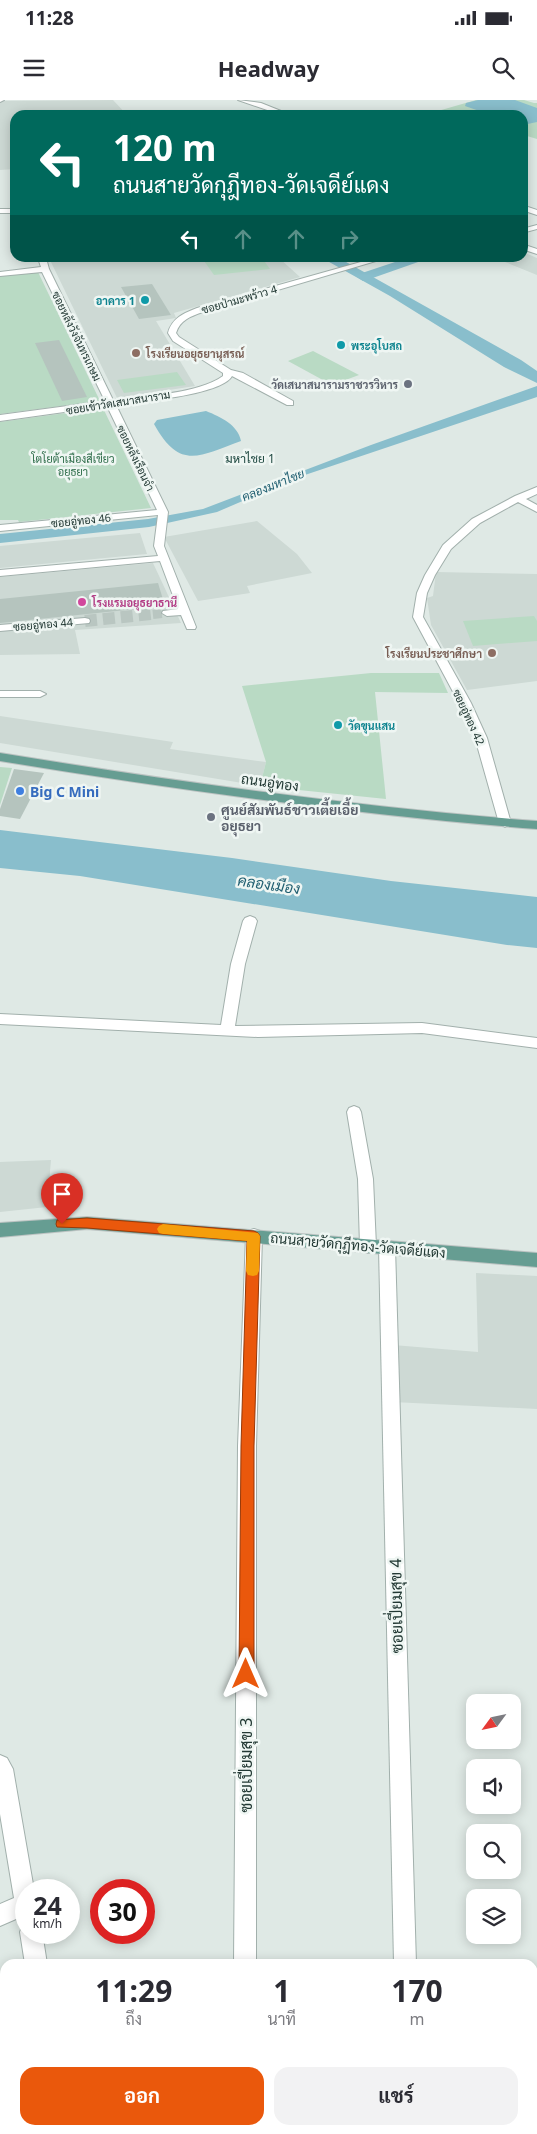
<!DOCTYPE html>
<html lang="th">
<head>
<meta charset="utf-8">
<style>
  body { margin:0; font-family:"Noto Sans",Sarabun,sans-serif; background:#f2f2f3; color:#2b2b33; height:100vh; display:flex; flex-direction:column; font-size:19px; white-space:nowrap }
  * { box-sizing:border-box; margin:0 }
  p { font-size:16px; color:#7c7c81 }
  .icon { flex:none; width:28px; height:28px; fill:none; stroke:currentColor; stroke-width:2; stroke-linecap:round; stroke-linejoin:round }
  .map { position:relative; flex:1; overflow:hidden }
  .side { position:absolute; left:0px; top:1859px; width:538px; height:176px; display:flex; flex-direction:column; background:#fff; border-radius:15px 15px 0 0; box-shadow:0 2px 12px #0003 }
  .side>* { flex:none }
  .banner { position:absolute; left:10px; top:10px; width:518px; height:152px; border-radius:15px; box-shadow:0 2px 12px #0003; background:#00695c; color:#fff; overflow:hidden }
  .needle { width:32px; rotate:237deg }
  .buttons { position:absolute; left:466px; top:1594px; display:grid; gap:10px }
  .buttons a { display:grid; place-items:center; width:55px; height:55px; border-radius:10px; background:#fff; box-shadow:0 2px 12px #0003; font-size:25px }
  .speed { position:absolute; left:15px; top:1779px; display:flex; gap:10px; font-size:25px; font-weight:700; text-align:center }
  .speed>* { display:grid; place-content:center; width:65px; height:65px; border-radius:50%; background:#fff; box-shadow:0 2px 12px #0003; line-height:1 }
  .speed small { font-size:12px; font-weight:400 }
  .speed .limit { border:8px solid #d22; background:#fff; color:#111 }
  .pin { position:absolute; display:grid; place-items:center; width:42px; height:42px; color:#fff; margin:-51px -21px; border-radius:50% 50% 50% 0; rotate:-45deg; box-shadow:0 0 5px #0007 }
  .pin .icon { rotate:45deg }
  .me { position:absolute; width:55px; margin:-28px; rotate:0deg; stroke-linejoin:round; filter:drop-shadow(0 0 4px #0008) }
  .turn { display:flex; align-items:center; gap:18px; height:105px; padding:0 20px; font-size:22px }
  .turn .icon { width:65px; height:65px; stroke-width:2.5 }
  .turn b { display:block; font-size:35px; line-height:42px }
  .lanes { display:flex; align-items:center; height:48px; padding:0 20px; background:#0003; justify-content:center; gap:25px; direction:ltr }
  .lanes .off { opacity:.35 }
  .eta { display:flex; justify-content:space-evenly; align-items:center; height:85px; text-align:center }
  .eta b { font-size:30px; font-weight:700; line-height:35px }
  .primary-button { display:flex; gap:10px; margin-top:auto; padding:10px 20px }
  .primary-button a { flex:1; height:58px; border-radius:15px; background:#ea580c; color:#fff; font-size:20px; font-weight:700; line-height:58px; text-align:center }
  .primary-button a+a { background:#f2f2f3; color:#2b2b33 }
  .status { display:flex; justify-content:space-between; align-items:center; height:35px; padding:0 25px; background:#fff; direction:ltr }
  .status svg { height:14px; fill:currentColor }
  header { display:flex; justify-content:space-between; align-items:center; height:65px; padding:0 20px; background:#fff; font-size:22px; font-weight:700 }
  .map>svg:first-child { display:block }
</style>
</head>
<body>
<div class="status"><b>11:28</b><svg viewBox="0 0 49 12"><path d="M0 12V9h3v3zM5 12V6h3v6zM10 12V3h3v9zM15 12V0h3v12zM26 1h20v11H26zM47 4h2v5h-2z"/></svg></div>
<header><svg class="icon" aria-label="menu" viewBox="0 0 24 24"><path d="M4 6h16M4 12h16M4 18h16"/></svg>Headway<svg class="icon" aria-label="search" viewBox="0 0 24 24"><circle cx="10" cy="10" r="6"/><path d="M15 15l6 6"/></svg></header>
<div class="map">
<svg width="537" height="2034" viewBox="0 0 537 2034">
  <rect width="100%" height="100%" fill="#dfe9e5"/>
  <g fill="#cdd9d4">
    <path d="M113 0 127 15H15V69L0 70V1Z"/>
    <path d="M523 152 537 158V175L495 158H522Z"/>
    <path d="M49 158H279L300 177 174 213 176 218 156 221 195 286 117 298Z"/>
    <path d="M257 421 297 454 312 473 247 486 250 493 198 501 164 437Z"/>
    <path d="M140 433 147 454 0 468V446Z"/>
    <path d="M153 463 181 523 75 530 80 554 0 555V477Z"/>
    <path d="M436 472 537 474V581L467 590 431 525 427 498 433 496Z"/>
    <path d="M0 616 173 642 170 649 266 662 260 686 0 643Z"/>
    <path d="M51 1060 47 1107 0 1112V1062Z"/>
    <path d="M476 1173 537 1176V1309L393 1302V1245L478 1252Z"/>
  </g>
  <g fill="#b9dac4">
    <path d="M476 0H524L534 3H537V39L527 36 523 37 522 15H424Z"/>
    <path d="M202 158H262L270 169 214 175Z"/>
    <path d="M38 172 100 301 0 314V176Z"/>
    <path d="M313 251 359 275 332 285 288 261Z"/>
    <path d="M177 272 186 285 124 293 117 280Z"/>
    <path d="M103 308 151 408 19 422 18 420H0V322Z"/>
    <path d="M534 516 537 521V541L473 546 463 521Z"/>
    <path d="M371 573H439L448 593 375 592 386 699 260 686 266 662 242 586Z"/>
    <path d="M0 667 12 668 0 705Z"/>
  </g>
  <g fill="#89becc">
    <path d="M478 0H515L537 8V22L523 25 522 15H491L465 6 466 3Z"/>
    <path d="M322 158H339L521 260 537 271V283L504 267 390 196Z"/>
    <path d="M537 286V297L296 378 217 412 149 427 0 443V434L148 419 203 409 371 345Z"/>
    <path d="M206 311C221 317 238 325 241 341 199 356 180 371 154 324L157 320Z"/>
    <path d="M0 730 232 758 391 781 537 797V848L507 845 80 776 0 768Z"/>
  </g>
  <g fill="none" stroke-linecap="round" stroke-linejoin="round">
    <path fill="#89becc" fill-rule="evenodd" d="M407 158H423L421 161 367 180 363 181 357 177 359 174Z"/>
  </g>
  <g fill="#b5c4be">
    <path d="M152 184 171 215 139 219 121 187Z"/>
    <path d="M59 240 87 297 62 301 35 243Z"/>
    <path d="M158 483 165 506 0 523V499Z"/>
    <path d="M14 669 44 673 20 719 0 716V709Z"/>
  </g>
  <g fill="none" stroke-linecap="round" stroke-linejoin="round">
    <path stroke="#b9c6c1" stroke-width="9" stroke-dasharray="9 5" stroke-linecap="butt" d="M139 516 167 513"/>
    <path stroke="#b9c6c1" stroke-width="12" stroke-dasharray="12 6" stroke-linecap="butt" d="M85 521 152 514"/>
    <defs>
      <g id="minor">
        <path d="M0 0H4L0 2Z"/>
        <path d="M238 0 261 3 291 15H282Z"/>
        <path d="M522 105 537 110V115L522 110Z"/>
        <rect x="0" y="109" width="15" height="4"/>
        <path d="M537 125V129L522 133V129Z"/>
        <path d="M522 144 537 149V154L522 149Z"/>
        <path d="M38 158H46L49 169 113 300C144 296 198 294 223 276V273L173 241 168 233C172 218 184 213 197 208L375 158H386L203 212C191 216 180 220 176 233L179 237 231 270 243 273 293 301V305H287L232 276C222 295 138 302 116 305L168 412 164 446 196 527 195 529H187L181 515 167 516 162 513 163 511 178 509 160 461 0 476V470L158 456 154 446 158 415 0 431V425L157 410 107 306 0 321V315L105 301 42 172 0 176V172L41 167Z"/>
        <path d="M537 387V394L526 399 537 405V412L518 402 480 423 451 449 435 475 427 493 423 517 471 603 487 638 511 723 505 727 499 723 475 638 459 603 413 517 417 493 425 475 443 445 472 419 515 396Z"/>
        <path d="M85 518 89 519 90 521 89 523 0 531V525Z"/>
        <path d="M0 591H40L46 594 40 597H0Z"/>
        <path d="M250 816 255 818 257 821 245 864 235 926 422 923 537 938V948L422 933 258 937 0 924V914L221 925 231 864 243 821 245 818Z"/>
        <path d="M354 1006 359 1008 361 1012 373 1079 376 1146 374 1151 368 1153 362 1151 360 1146 358 1079 347 1012 349 1008Z"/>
        <path d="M254 1129 260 1131 262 1136 256 1346V1864H234L238 1346 246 1136 248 1131Z"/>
        <path d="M387 1140 393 1142 395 1147 416 1864H394L379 1147 381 1142Z"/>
        <path d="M0 1655 7 1658 13 1669 34 1790H26V1818L23 1816 0 1826V1804L14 1798 0 1714Z"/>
        <path d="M26 1823V1832H42L47 1864H25L20 1832 23 1824Z"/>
        <path d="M5 2010V2030H13L0 2034V2012Z"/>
        <path d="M52 2030H76L77 2034H53Z"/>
        <rect x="395" y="2030" width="24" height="4"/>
      </g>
      <g id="major">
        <path d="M0 653C178 682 357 707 537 721V729C357 715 178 690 0 661Z"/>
        <path d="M87 1117 537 1153V1167L87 1129 0 1137V1123Z"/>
      </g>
    </defs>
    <use href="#minor" stroke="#a2b0ac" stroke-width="2"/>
    <use href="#major" stroke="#bcc3c2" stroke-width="2"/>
    <use href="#minor" fill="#fff" fill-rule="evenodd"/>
    <use href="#major" fill="#669d92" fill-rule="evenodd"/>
  </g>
  <path fill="#ea580c" stroke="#983908" d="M87 1118 254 1131 258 1133 260 1136 254 1346V1574L252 1579 246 1581 241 1579 239 1574 241 1346 247 1141 87 1128 57 1127 56 1124 57 1120Z"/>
  <path fill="#f59e0b" d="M163 1124 258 1133 260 1136 259 1171 257 1175 253 1176 248 1175 246 1171 247 1141 163 1134 159 1133 157 1129 159 1126Z"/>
  <g fill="#0f9aa8" stroke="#eff6f3" stroke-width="2">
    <circle cx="145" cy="200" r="5"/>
    <circle cx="341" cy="245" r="5"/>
    <circle cx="338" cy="625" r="5"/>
  </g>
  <g fill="#8d6e63" stroke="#eff6f3" stroke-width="2">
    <circle cx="136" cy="253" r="5"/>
    <circle cx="492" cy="553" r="5"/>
  </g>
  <g fill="#6b7280" stroke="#eff6f3" stroke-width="2">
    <circle cx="408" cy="284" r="5"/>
    <circle cx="211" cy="717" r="5"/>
  </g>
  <circle fill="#d1479c" stroke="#eff6f3" stroke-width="2" cx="82" cy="502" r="5"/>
  <circle fill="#3f7fe0" stroke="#eff6f3" stroke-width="2" cx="20" cy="691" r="5"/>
  <g text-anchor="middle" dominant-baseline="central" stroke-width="5" stroke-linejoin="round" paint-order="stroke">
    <g font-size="11" fill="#213833" stroke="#eff6f3">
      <text transform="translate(239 199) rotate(-16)">ซอยป่ามะพร้าว 4</text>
      <text transform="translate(77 236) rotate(64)">ซอยหลังวังจันทรเกษม</text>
      <text transform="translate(118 302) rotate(-9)">ซอยเข้าวัดเสนาสนาราม</text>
      <text transform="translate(136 358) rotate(64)">ซอยหลังเรือนจำ</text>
      <text transform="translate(81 420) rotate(-6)">ซอยอู่ทอง 46</text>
      <text transform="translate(43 524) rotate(-5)">ซอยอู่ทอง 44</text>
      <text transform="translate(469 617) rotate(65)">ซอยอู่ทอง 42</text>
    </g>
    <g font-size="11" font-weight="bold" fill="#0d838f" stroke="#eff6f3" text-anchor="start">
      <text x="135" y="200" text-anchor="end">อาคาร 1</text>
      <text x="351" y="245">พระอุโบสถ</text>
      <text x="348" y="625">วัดขุนแสน</text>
    </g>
    <g font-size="11" font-weight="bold" fill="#785e54" stroke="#eff6f3" text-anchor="start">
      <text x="146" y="253">โรงเรียนอยุธยานุสรณ์</text>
      <text x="482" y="553" text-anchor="end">โรงเรียนประชาศึกษา</text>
    </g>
    <g font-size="11" font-weight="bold" fill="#5b616d" stroke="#eff6f3" text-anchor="end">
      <text x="398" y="284">วัดเสนาสนารามราชวรวิหาร</text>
    </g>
    <g font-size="11" fill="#2e6d4a" stroke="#eff6f3">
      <text x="73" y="358">โตโยต้าเมืองสีเขียว<tspan x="73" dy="13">อยุธยา</tspan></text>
    </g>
    <g font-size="11" font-weight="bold" fill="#b23c85" stroke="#eff6f3" text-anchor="start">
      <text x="92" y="502">โรงแรมอยุธยาธานี</text>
    </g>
    <g font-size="12" fill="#1f4941" stroke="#eff6f3">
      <text x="250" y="358">มหาไชย 1</text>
    </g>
    <g font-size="12" font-style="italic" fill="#1f5e70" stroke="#eff6f3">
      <text transform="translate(273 385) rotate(-22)">คลองมหาไชย</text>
    </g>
    <g font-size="14" fill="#213833" stroke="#eff6f3">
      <text transform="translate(270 682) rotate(8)">ถนนอู่ทอง</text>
      <text transform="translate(358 1145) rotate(5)">ถนนสายวัดกุฎีทอง-วัดเจดีย์แดง</text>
    </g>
    <g font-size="14" font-weight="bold" fill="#366cbe" stroke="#eff6f3" text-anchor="start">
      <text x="30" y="691">Big C Mini</text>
    </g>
    <g font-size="14" font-weight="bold" fill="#5b616d" stroke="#eff6f3" text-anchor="start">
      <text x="221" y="709">ศูนย์สัมพันธ์ชาวเตี้ยเอี้ย<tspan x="221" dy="16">อยุธยา</tspan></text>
    </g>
    <g font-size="15" font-style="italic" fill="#1f5e70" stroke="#eff6f3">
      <text transform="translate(269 784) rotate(8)">คลองเมือง</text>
    </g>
    <g font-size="16" fill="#213833" stroke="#eff6f3">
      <text transform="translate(396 1506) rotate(-91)">ซอยเปี่ยมสุข 4</text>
      <text transform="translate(246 1665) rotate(-90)">ซอยเปี่ยมสุข 3</text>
    </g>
  </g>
</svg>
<div class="buttons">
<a><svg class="needle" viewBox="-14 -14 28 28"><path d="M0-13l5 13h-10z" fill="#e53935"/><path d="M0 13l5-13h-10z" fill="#7c7c81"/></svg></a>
<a><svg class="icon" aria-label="sound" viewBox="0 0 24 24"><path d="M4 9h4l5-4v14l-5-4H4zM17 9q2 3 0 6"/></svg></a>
<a><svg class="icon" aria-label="search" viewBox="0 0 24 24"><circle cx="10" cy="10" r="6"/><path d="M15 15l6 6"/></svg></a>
<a><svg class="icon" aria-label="layers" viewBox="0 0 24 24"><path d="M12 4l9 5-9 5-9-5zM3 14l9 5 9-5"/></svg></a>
</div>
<div class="speed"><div>24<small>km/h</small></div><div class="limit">30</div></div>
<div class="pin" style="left:62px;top:1124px;background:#d93025"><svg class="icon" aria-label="arrive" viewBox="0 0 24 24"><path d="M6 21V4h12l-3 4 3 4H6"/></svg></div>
<svg class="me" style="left:246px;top:1574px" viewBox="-20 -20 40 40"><path d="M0-17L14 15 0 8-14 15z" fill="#ea580c" stroke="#fff" stroke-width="4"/></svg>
<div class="banner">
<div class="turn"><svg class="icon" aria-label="left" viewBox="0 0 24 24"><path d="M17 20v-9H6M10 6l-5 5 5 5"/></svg><div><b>120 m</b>ถนนสายวัดกุฎีทอง-วัดเจดีย์แดง</div></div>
<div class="lanes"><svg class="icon" aria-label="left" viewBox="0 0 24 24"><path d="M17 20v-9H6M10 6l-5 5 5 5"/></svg><svg class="icon off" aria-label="ahead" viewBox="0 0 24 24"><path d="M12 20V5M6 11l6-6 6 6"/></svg><svg class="icon off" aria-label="ahead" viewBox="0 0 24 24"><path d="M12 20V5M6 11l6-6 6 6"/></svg><svg class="icon off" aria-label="right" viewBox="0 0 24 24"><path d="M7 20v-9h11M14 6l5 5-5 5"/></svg></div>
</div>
<section class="side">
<div class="eta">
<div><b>11:29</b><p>ถึง</p></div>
<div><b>1</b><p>นาที</p></div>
<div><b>170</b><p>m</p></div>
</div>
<div class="primary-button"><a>ออก</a><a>แชร์</a></div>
</section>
</div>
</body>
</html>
